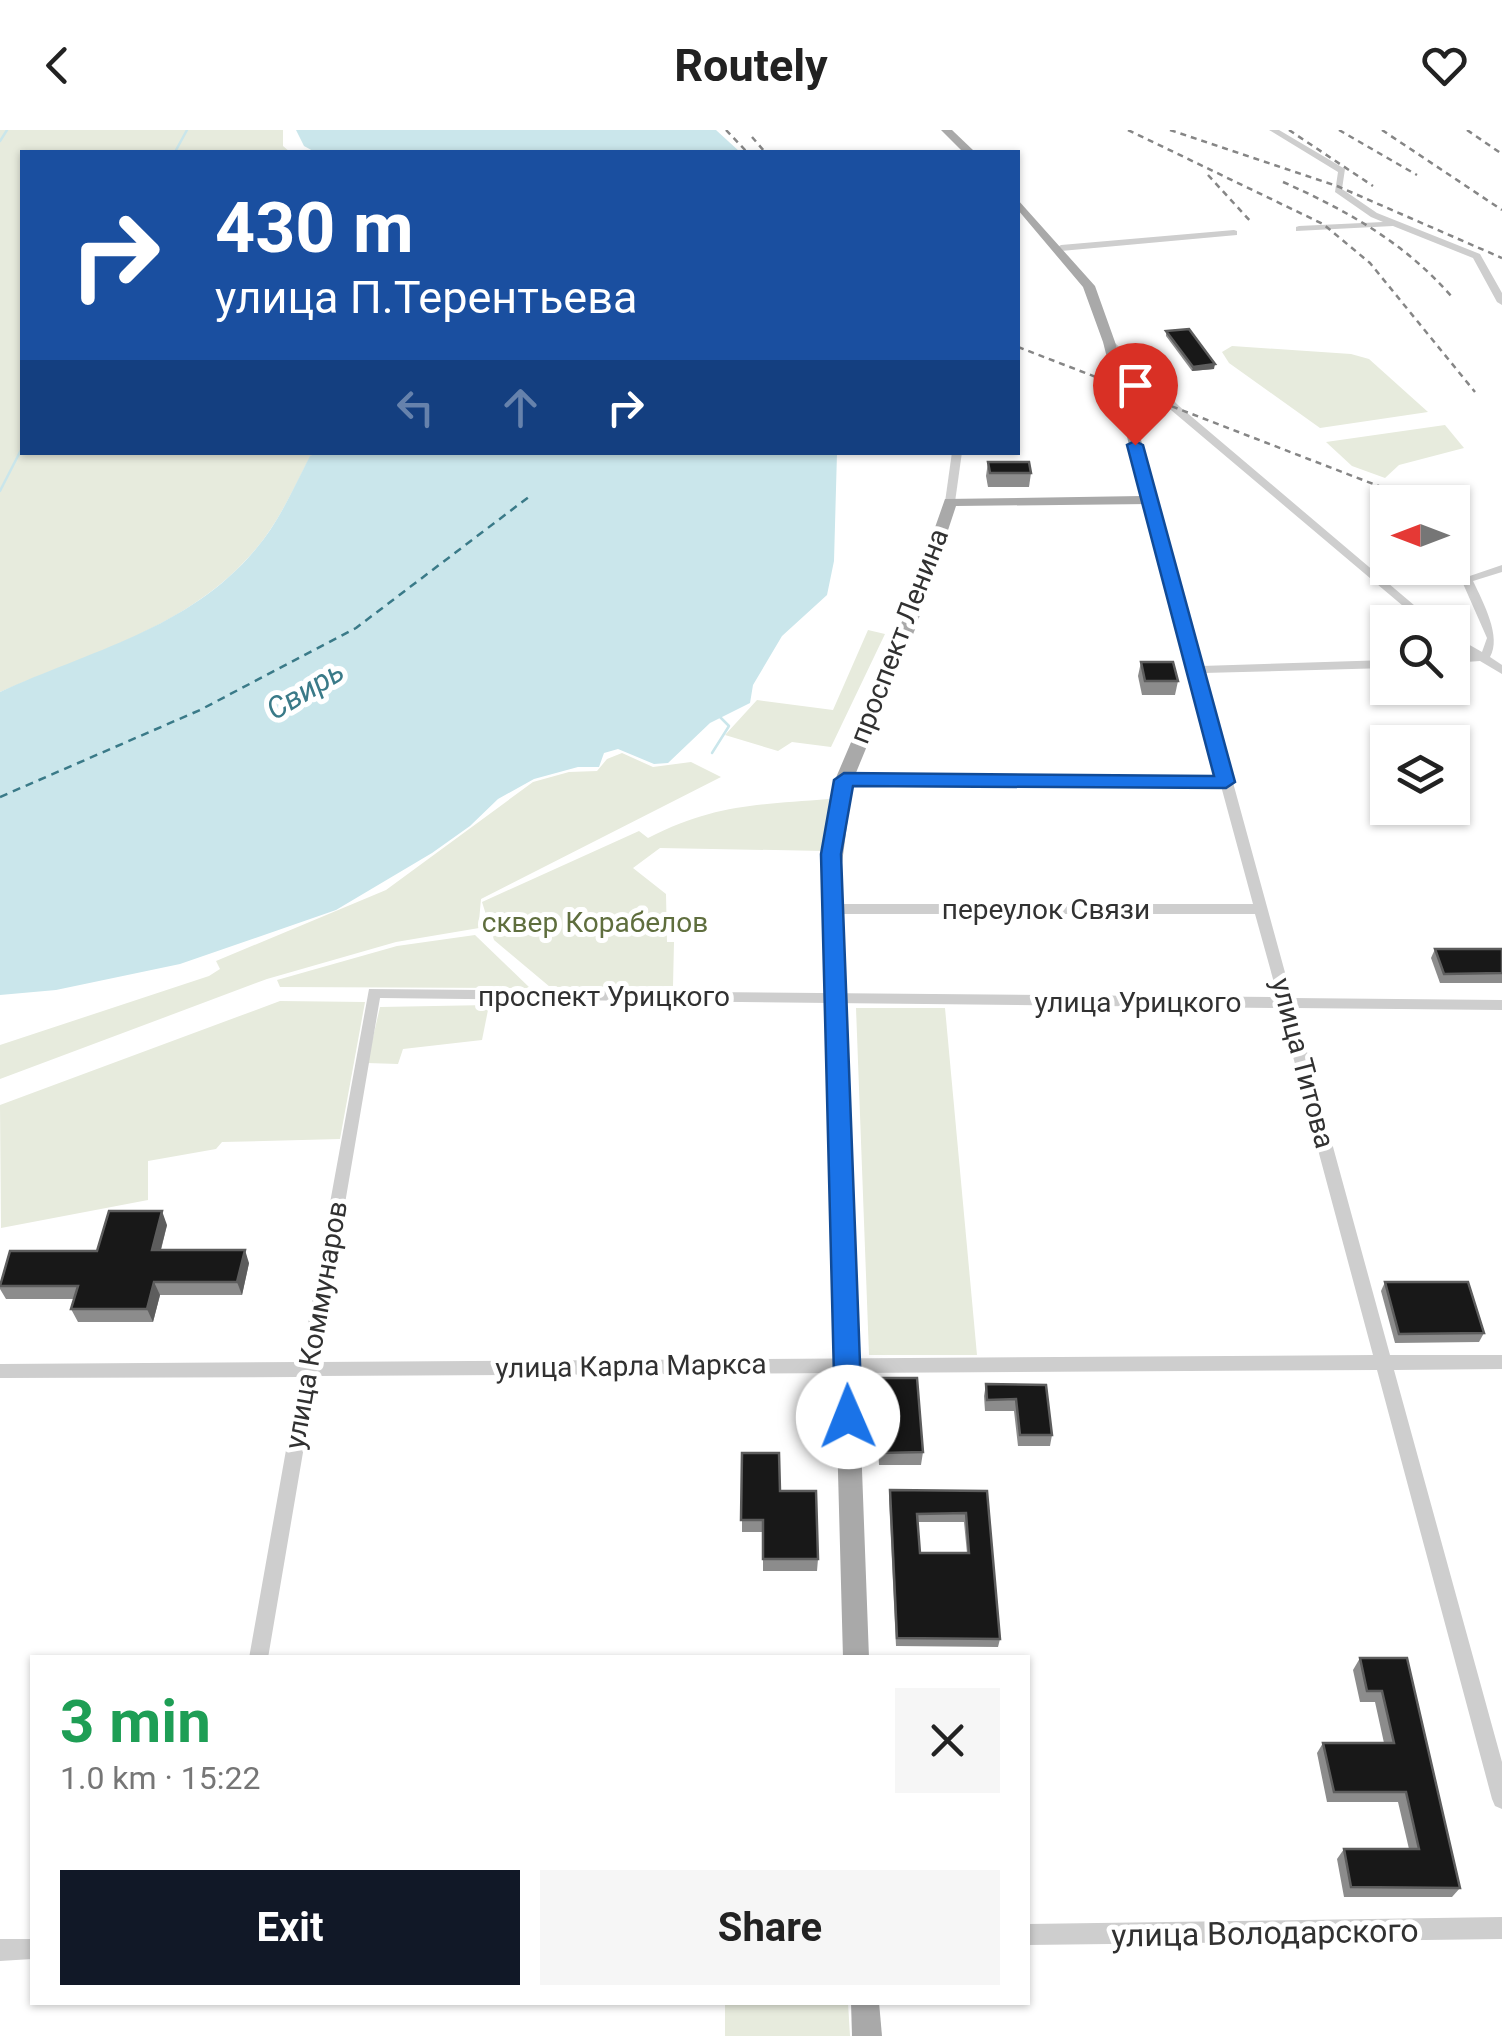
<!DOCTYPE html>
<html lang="en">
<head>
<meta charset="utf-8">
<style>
  body { margin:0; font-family:Roboto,sans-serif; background:#f6f6f6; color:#222; height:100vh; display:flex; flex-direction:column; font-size:38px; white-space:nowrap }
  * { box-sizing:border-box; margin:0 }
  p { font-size:32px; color:#767676 }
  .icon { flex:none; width:55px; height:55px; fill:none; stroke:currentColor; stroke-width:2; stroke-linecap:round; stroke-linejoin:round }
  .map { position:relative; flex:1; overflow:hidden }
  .side { position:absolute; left:30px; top:1525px; width:1000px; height:350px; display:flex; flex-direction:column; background:#fff; border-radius:0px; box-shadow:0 2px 8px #0004 }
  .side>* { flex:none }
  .hud { position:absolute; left:20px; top:20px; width:1000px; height:305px; border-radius:0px; box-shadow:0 2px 8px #0004; background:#1a4fa0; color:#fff; overflow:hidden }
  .needle { width:65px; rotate:270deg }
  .controls { position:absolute; left:1370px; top:355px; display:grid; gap:20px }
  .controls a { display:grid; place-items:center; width:100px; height:100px; border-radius:0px; background:#fff; box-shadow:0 2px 8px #0004; font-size:50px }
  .pin { position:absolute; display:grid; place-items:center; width:85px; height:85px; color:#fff; margin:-102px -42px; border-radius:50% 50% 50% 0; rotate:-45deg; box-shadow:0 0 10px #0007 }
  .pin .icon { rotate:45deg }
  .me { position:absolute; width:110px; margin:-55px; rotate:359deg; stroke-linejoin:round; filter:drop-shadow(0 0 8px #0008) }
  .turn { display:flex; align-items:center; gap:35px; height:210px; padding:0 30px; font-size:45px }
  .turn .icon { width:130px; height:130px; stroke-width:2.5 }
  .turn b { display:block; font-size:70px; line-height:85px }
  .lanes { display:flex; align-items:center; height:95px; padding:0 30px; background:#0003; justify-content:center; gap:50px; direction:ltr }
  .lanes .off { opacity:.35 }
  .round { display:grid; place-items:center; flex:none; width:105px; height:105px; border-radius:0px; background:#f6f6f6 }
  .summary { display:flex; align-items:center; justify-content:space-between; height:170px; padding:0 30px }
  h1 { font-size:60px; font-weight:700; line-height:75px; color:#1e9e55 }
  .cta { display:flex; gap:20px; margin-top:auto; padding:20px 30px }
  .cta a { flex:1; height:115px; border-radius:0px; background:#111827; color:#fff; font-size:40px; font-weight:700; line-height:115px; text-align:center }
  .cta a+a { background:#f6f6f6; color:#222 }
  header { display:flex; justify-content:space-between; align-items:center; height:130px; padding:0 30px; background:#fff; font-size:45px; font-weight:700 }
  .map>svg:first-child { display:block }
</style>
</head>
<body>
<header><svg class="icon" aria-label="back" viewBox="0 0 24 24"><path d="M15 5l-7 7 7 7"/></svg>Routely<svg class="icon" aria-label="heart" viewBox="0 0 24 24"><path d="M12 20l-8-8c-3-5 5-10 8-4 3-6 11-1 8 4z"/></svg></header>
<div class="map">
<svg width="1502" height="1906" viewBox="0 0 1502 1906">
  <rect width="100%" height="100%" fill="#fff"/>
  <g fill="#e7ebdd">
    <path d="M0 0H283V16L290 22H22V322L317 323 310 327C293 359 279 392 255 420 190 497 89 524 0 562Z"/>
    <path d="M1232 216 1351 224 1369 229 1428 282 1320 298 1229 233 1222 222Z"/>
    <path d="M1445 295 1464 318 1399 335 1385 348 1352 336 1326 312Z"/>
    <path d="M868 500 885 504 831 617 792 612 778 621 725 605 757 570 833 580Z"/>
    <path d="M622 623 653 637 691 632 721 647 481 769 479 791H484L485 797 396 812 267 849 0 949V915L209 846 220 839 216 831 386 760 533 652 569 642 597 641 607 629Z"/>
    <path d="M829 669 825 721 660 718 633 738 666 764 667 812H674L673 856 550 857 494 810 482 772 639 701 648 708C715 674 756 675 829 669Z"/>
    <path d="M475 805 530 858 280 857 277 850 397 816Z"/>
    <path d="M280 871 365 872 340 1009 222 1012 216 1019 148 1031V1070L1 1098 0 975Z"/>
    <path d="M489 875 482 910 403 919 398 934 367 933 380 877Z"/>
    <path d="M856 878H945L977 1225H869Z"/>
    <path d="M725 1873H848L850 1906H725Z"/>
  </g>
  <g fill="#cae6eb">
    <path d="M296 0H716L740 22H315L304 16Z"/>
    <path d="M317 323H837L834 431 827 465 782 506 753 555 750 573 710 593 668 633 654 634 618 619 604 623 599 637H578L534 649 498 669 470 696 432 723 336 780 180 834 56 860 0 865V562C89 521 189 499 255 420 279 392 293 359 310 326Z"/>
  </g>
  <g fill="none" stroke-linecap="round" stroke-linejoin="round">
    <g stroke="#cae6eb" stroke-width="2.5">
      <path d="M0 11 7 0"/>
      <path d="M175 22 187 0"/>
      <path d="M0 361 22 318"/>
      <path d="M712 623 729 596 720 587"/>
    </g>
    <path stroke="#3a7a88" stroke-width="2.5" stroke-dasharray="8 6" stroke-linecap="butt" d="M0 667 200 580 356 498 530 366"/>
    <g fill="#cecece" fill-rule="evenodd">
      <path d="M1269 0H1279L1345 39 1342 59 1377 83 1480 124 1502 163V175L1497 172 1473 128 1393 96 1296 101V97L1299 96 1383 92 1371 87 1335 62 1338 42Z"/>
      <path d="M1234 100 1237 101V105L1061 121 1056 118 1061 115Z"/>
      <path d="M1106 210H1112L1179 276 1434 492H1422L1171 280 1106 214Z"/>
      <path d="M952 322H962L955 372 950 375 945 372Z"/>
      <path d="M1150 367 1155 370 1201 536 1388 530V538L1203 543 1292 868 1502 870V880L1295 878 1390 1225H1502V1239L1394 1240 1502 1632V1679L1495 1676 1492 1669 1377 1240 316 1246 268 1528H249L299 1247 0 1248V1234L301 1232 369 859 1278 867 1255 784H833L826 779 833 774H1253L1221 656 844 654 838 650 844 646 1219 648 1145 370ZM380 868 1280 878 1373 1225 318 1232Z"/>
      <path d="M1502 435V442L1473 451C1483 472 1502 507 1490 527L1502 535V544L1480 531 1452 533V525L1469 524 1452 514V505L1482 522 1487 508 1461 449Z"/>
      <path d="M1502 1787V1809L1028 1815V1794Z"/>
      <path d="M0 1809H32V1829L0 1831Z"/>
    </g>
    <g fill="#a9a9a9" fill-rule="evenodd">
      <path d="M941 0H952L975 22H963Z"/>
      <path d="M1018 70 1095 156 1115 212 1157 370 1150 374 956 376 916 497 853 650 840 748 869 1528H843L822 748 835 650 900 497 945 369 1142 366 1103 212 1083 157 1018 80Z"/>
      <path d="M851 1872H879L882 1906H852Z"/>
    </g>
    <g stroke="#868686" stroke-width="2.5" stroke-dasharray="6 5" stroke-linecap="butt">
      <path d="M726 0 747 22"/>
      <path d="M1128 0 1323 94 1370 133 1475 262"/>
      <path d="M1170 0 1337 56 1502 128"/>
      <path d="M1289 0 1373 56"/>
      <path d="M1339 0 1417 45"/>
      <path d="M1382 0 1502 80"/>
      <path d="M1467 0 1502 24"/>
      <path d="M752 7 765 22"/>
      <path d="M1208 45 1252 93"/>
      <path d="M1283 52C1348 81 1405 113 1452 167"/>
      <path d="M1018 217 1420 372"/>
      <path d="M1452 385 1459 388"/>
    </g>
  </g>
  <g fill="#8c8c8c" fill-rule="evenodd">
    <path d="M1166 201 1214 239 1192 241 1166 206Z"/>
    <path d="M988 332 1031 343 1029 357H988L986 346Z"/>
    <path d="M1452 394 1461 412 1456 426H1452Z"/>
    <path d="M1141 532 1178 551 1175 565H1142L1138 546Z"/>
    <path d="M1435 819H1502V853H1440L1431 828Z"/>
    <path d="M167 1095 161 1120 249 1133 242 1165H160L153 1192H78L71 1179 74 1169H6L0 1159V1152L97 1121Z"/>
    <path d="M1385 1152 1484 1203 1479 1212 1395 1213 1381 1161Z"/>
    <path d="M876 1248 923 1322 921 1335H879L875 1261Z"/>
    <path d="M986 1254 1046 1255 1052 1305 1050 1316H1018L1014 1281H985L984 1266Z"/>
    <path d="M742 1323 780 1361 818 1429 817 1441H763V1402H742Z"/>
    <path d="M890 1360 987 1361 1000 1509 998 1517 896 1516 889 1369ZM918 1392H964L967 1423H920Z"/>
    <path d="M1360 1528H1407L1460 1758 1452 1767H1344L1337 1729 1344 1719H1409L1398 1672H1327L1317 1623 1323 1613H1384L1375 1572H1360L1353 1540Z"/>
  </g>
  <g fill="#5d5d5d">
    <path d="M1215 234 1214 239 1192 241 1193 237Z"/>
    <path d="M162 1081 167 1095 157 1134 152 1120Z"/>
    <path d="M245 1120 249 1133 242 1165 237 1152Z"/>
    <path d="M154 1152 160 1165 153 1192 147 1179Z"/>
  </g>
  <g fill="#181818" stroke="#5d5d5d" stroke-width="2.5" fill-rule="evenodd">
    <path d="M1189 199 1215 234 1193 237 1166 201Z"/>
    <path d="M988 332H1029L1031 343H990Z"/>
    <path d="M1410 369 1434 372H1412Z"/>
    <path d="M1452 394 1461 412H1452Z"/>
    <path d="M1141 532H1173L1178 551H1145Z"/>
    <path d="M1435 819H1502V843L1444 844Z"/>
    <path d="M109 1081H162L152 1120H245L237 1152H154L147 1179H71L78 1156H0L10 1121H97Z"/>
    <path d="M1385 1152H1468L1484 1203 1399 1204Z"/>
    <path d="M876 1248H917L923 1322 881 1323Z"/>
    <path d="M986 1254 1046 1255 1052 1305H1020L1016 1269 987 1270Z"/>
    <path d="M742 1323H779L780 1361H816L818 1429H763V1390H741Z"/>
    <path d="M890 1360 987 1361 1000 1509 897 1508ZM966 1383 969 1423H920L917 1384Z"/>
    <path d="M1360 1528H1407L1460 1758 1351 1757 1344 1719H1419L1406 1662H1334L1323 1613H1394L1382 1561H1367Z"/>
  </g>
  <path fill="#1a73e8" stroke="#114b97" stroke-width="2.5" d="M1135 311 1143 315 1235 652 1226 658 853 656 841 724 862 1287 858 1295H839L835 1287 821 724 834 650 844 643 1214 646 1127 315Z"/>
  <g text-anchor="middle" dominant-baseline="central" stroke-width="10" stroke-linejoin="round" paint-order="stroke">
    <g font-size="28" fill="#313131" stroke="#fff">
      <text transform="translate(899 506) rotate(-69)">проспект Ленина</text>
      <text x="1046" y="779">переулок Связи</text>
      <text x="604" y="866">проспект Урицкого</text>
      <text x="1138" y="872">улица Урицкого</text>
      <text transform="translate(1303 933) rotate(75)">улица Титова</text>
      <text transform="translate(316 1195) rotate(-80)">улица Коммунаров</text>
      <text transform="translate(631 1236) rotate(-1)">улица Карла Маркса</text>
    </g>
    <g font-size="28" fill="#5f6e3e" stroke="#fff">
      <text x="595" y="792">сквер Корабелов</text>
    </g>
    <g font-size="30" font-style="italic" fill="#3a7a88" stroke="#fff">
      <text transform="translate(305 560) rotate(-31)">Свирь</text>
    </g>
    <g font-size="32" fill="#313131" stroke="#fff">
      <text transform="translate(1265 1803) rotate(-1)">улица Володарского</text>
    </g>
  </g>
</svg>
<div class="controls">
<a><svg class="needle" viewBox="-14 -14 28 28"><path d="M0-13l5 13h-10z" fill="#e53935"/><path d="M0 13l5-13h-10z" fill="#767676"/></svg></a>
<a><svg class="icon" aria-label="search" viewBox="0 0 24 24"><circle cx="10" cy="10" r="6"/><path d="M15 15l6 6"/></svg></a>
<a><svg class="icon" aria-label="layers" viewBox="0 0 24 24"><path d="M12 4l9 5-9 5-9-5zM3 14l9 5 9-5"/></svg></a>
</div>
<div class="pin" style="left:1135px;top:315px;background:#d93025"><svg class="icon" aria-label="arrive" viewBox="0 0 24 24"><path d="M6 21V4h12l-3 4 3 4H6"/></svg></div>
<svg class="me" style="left:848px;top:1287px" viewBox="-20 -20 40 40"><circle r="19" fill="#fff"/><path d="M0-13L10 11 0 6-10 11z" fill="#1a73e8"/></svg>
<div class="hud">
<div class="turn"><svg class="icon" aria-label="right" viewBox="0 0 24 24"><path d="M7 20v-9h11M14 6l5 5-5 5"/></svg><div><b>430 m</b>улица П.Терентьева</div></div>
<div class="lanes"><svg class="icon off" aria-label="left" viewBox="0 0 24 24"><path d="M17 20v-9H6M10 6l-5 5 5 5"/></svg><svg class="icon off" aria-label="ahead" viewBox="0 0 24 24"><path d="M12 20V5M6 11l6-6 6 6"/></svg><svg class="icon" aria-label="right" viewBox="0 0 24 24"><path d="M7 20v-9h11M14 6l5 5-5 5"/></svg></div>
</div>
<section class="side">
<div class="summary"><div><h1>3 min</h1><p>1.0 km · 15:22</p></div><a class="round"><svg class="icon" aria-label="close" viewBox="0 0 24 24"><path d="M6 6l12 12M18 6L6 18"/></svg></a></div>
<div class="cta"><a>Exit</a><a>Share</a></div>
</section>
</div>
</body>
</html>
